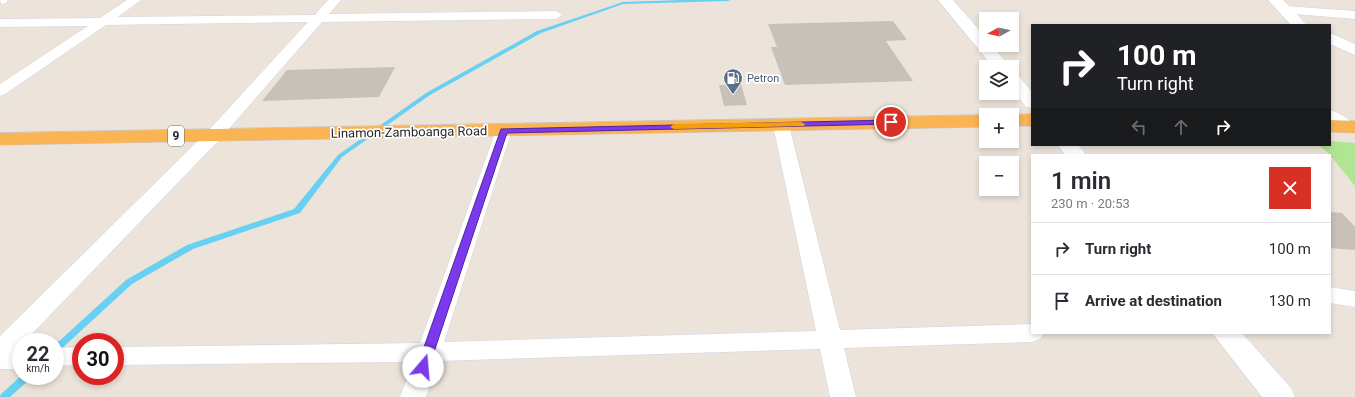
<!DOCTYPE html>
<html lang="en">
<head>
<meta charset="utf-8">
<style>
  body { margin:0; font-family:Roboto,sans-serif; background:#f2f2f3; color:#2b2b33; height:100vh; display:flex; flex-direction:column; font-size:15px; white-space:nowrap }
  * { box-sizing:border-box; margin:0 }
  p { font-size:13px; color:#7c7c81 }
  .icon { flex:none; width:22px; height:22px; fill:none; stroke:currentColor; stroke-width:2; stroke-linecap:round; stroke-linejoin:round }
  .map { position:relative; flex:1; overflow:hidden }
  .drawer { position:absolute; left:1031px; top:154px; width:300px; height:180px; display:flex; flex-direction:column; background:#fff; border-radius:0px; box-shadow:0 2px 6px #0003 }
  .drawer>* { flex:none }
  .banner { position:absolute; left:1031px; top:24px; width:300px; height:122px; border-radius:0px; box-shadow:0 2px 6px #0003; background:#202124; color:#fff; overflow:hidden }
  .needle { width:26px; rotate:262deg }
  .controls { position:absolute; left:979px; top:12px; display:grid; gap:8px }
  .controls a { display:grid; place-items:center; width:40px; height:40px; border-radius:0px; background:#fff; box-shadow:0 2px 6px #0003; font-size:20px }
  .speed { position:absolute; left:12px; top:333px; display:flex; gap:8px; font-size:20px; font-weight:700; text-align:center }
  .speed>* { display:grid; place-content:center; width:52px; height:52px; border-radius:50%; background:#fff; box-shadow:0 2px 6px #0003; line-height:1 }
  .speed small { font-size:10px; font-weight:400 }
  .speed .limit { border:6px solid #d22; background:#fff; color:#111 }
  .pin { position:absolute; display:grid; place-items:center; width:34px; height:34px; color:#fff; margin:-17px; border:2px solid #fff; border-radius:50%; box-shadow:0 1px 4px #0007 }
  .me { position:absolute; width:44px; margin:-22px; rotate:18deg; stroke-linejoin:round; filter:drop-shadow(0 0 3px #0008) }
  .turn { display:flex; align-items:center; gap:14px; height:84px; padding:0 20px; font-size:18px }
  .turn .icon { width:52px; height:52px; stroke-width:2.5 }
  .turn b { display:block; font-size:28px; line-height:34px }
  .lanes { display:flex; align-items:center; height:38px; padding:0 20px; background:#0003; justify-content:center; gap:20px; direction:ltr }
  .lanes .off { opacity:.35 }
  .round { display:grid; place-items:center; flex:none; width:42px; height:42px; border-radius:0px; background:#f2f2f3 }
  .summary { display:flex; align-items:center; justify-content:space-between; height:68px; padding:0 20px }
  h1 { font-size:24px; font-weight:600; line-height:30px }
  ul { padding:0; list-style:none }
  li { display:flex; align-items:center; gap:12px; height:52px; padding:0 20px; border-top:1px solid #e1e1e2 }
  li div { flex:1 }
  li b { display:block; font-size:15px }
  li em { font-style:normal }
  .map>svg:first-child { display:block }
</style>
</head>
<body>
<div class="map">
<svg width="1355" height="397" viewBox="0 0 1355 397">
  <rect width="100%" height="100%" fill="#ece4da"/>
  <path fill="#b0e593" d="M1330 141 1355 143V186L1330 155 1319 145H1330Z"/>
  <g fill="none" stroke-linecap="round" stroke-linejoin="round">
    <g fill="#67d0f3" fill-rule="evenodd">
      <path d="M681 0H730L728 1 623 4 541 33 430 95 342 157 300 213 193 249 132 284 58 352 55 353V345L126 280 187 245 294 209 338 155 426 93 537 31 623 2Z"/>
      <path d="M21 376H32L30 379 10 397H0L1 394Z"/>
    </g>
  </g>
  <g fill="#c7c1b9">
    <path d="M893 21 907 40 886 41 913 81 785 85 771 47H777L768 24Z"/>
    <path d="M395 67 379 97 262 101 287 70Z"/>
    <path d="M741 84 747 105 724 106 719 85Z"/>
    <path d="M1330 212 1342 213 1355 227V250L1330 248Z"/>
  </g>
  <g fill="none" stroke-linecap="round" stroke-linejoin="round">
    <defs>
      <g id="minor">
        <path d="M127 0H141L118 17 315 15 328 0H341L329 14 556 11 562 15 556 19 322 22 220 139 24 342H21V345L16 349H21V369H0V336L208 131 308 22 106 25 5 94 0 96V84L88 26 0 27V19L100 18Z"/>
        <path d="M1286 6 1355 11V19L1282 13 1280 10 1282 7Z"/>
        <path d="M1330 110C1339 112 1350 119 1355 127L1353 131C1343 133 1338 128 1330 123Z"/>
        <path d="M781 120 787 122 789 125 840 330 1032 324V333H1044L1040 339 1032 342 844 348 856 397H830L820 349 438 361 426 397H400L413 362 115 365V347L420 343 496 130 498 126 504 125 510 126 512 130 444 342 816 331 773 125 775 122Z"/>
        <path d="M1330 287 1355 291V307L1330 303Z"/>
        <path d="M81 347V365L55 366V348Z"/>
      </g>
      <g id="tertiary">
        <path d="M0 0H8L6 3 1 4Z"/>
        <path d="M938 0H953L986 38V45H992L1010 67H993Z"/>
        <path d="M1012 74 1018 75 1032 92V108L1026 107 1012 90Z"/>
        <path d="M1058 145H1078L1086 155H1065Z"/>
        <path d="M1212 333H1242L1291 388 1295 397H1262Z"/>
      </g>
      <g id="secondary">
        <path d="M1268 0H1283L1307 25H1291Z"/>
        <path d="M1330 33 1355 44V55L1330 44Z"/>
      </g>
      <g id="trunk">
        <path d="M1032 114V126H1012V115H1009Z"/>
        <path d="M986 115V127L0 145V133Z"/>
        <path d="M1330 120 1355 121V133L1330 132Z"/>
      </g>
    </defs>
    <use href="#minor" stroke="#cfd3e3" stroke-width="1"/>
    <use href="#tertiary" stroke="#cfd3e3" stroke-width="1"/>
    <use href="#secondary" stroke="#cfd3e3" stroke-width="1"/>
    <use href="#trunk" stroke="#c7c7c7" stroke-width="1"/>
    <use href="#minor" fill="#fff" fill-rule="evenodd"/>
    <use href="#tertiary" fill="#fff" fill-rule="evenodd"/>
    <use href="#secondary" fill="#fff" fill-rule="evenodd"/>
    <use href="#trunk" fill="#fab453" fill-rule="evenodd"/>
  </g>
  <path fill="#7c3aed" stroke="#51269a" d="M891 120 895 122 894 124 507 133 429 367 427 370H419L417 367 501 129Z"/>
  <path fill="#f59e0b" d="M801 122 805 124 804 126 674 129 670 127 674 124Z"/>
  <defs>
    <symbol id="fuel-pin" viewBox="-11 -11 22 30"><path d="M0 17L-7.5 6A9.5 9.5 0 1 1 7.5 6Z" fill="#5c6f8a" stroke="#fff"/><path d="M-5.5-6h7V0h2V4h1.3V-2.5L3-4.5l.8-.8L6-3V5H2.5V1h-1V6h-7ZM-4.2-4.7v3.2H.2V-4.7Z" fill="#fff"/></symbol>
  </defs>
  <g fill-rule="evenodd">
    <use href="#fuel-pin" x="722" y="67" width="22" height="30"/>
  </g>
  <g text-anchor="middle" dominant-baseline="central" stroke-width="3.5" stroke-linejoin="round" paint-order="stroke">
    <g font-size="11" fill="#4e5e75" stroke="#fff" text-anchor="start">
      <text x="747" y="78">Petron</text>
    </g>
    <rect fill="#fff" stroke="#696969" stroke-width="1" x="168" y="126" width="16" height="20" rx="3"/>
    <g font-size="12" font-weight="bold" fill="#292929">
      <text x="176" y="136">9</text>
    </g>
    <g font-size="13" fill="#292929" stroke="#fff">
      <text transform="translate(409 132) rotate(-1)">Linamon-Zamboanga Road</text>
    </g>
  </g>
</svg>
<div class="controls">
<a><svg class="needle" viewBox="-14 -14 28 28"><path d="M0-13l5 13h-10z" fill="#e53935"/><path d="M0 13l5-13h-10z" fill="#7c7c81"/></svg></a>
<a><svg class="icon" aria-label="layers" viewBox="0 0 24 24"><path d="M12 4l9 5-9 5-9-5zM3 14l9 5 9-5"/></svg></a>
<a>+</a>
<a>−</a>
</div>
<div class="speed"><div>22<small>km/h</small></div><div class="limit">30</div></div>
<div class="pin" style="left:891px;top:122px;background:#d93025"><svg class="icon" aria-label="arrive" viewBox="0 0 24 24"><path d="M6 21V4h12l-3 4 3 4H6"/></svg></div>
<svg class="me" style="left:423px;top:367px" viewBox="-20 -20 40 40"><circle r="19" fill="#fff"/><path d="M0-13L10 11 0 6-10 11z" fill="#7c3aed"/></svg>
<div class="banner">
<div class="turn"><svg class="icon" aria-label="right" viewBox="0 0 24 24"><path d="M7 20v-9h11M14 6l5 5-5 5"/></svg><div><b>100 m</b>Turn right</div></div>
<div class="lanes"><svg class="icon off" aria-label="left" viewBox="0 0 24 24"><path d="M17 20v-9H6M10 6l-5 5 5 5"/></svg><svg class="icon off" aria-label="ahead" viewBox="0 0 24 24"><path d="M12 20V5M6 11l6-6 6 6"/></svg><svg class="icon" aria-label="right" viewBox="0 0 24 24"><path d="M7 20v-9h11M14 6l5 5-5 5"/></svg></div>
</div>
<section class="drawer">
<div class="summary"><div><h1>1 min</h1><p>230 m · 20:53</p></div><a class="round" style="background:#d93025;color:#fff"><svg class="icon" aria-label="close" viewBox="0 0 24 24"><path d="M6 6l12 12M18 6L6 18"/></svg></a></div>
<ul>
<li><svg class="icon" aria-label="right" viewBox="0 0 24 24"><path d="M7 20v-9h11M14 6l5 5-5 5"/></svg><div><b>Turn right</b></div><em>100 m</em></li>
<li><svg class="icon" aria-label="arrive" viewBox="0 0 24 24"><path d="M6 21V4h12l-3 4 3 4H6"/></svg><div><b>Arrive at destination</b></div><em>130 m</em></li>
</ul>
</section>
</div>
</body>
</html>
